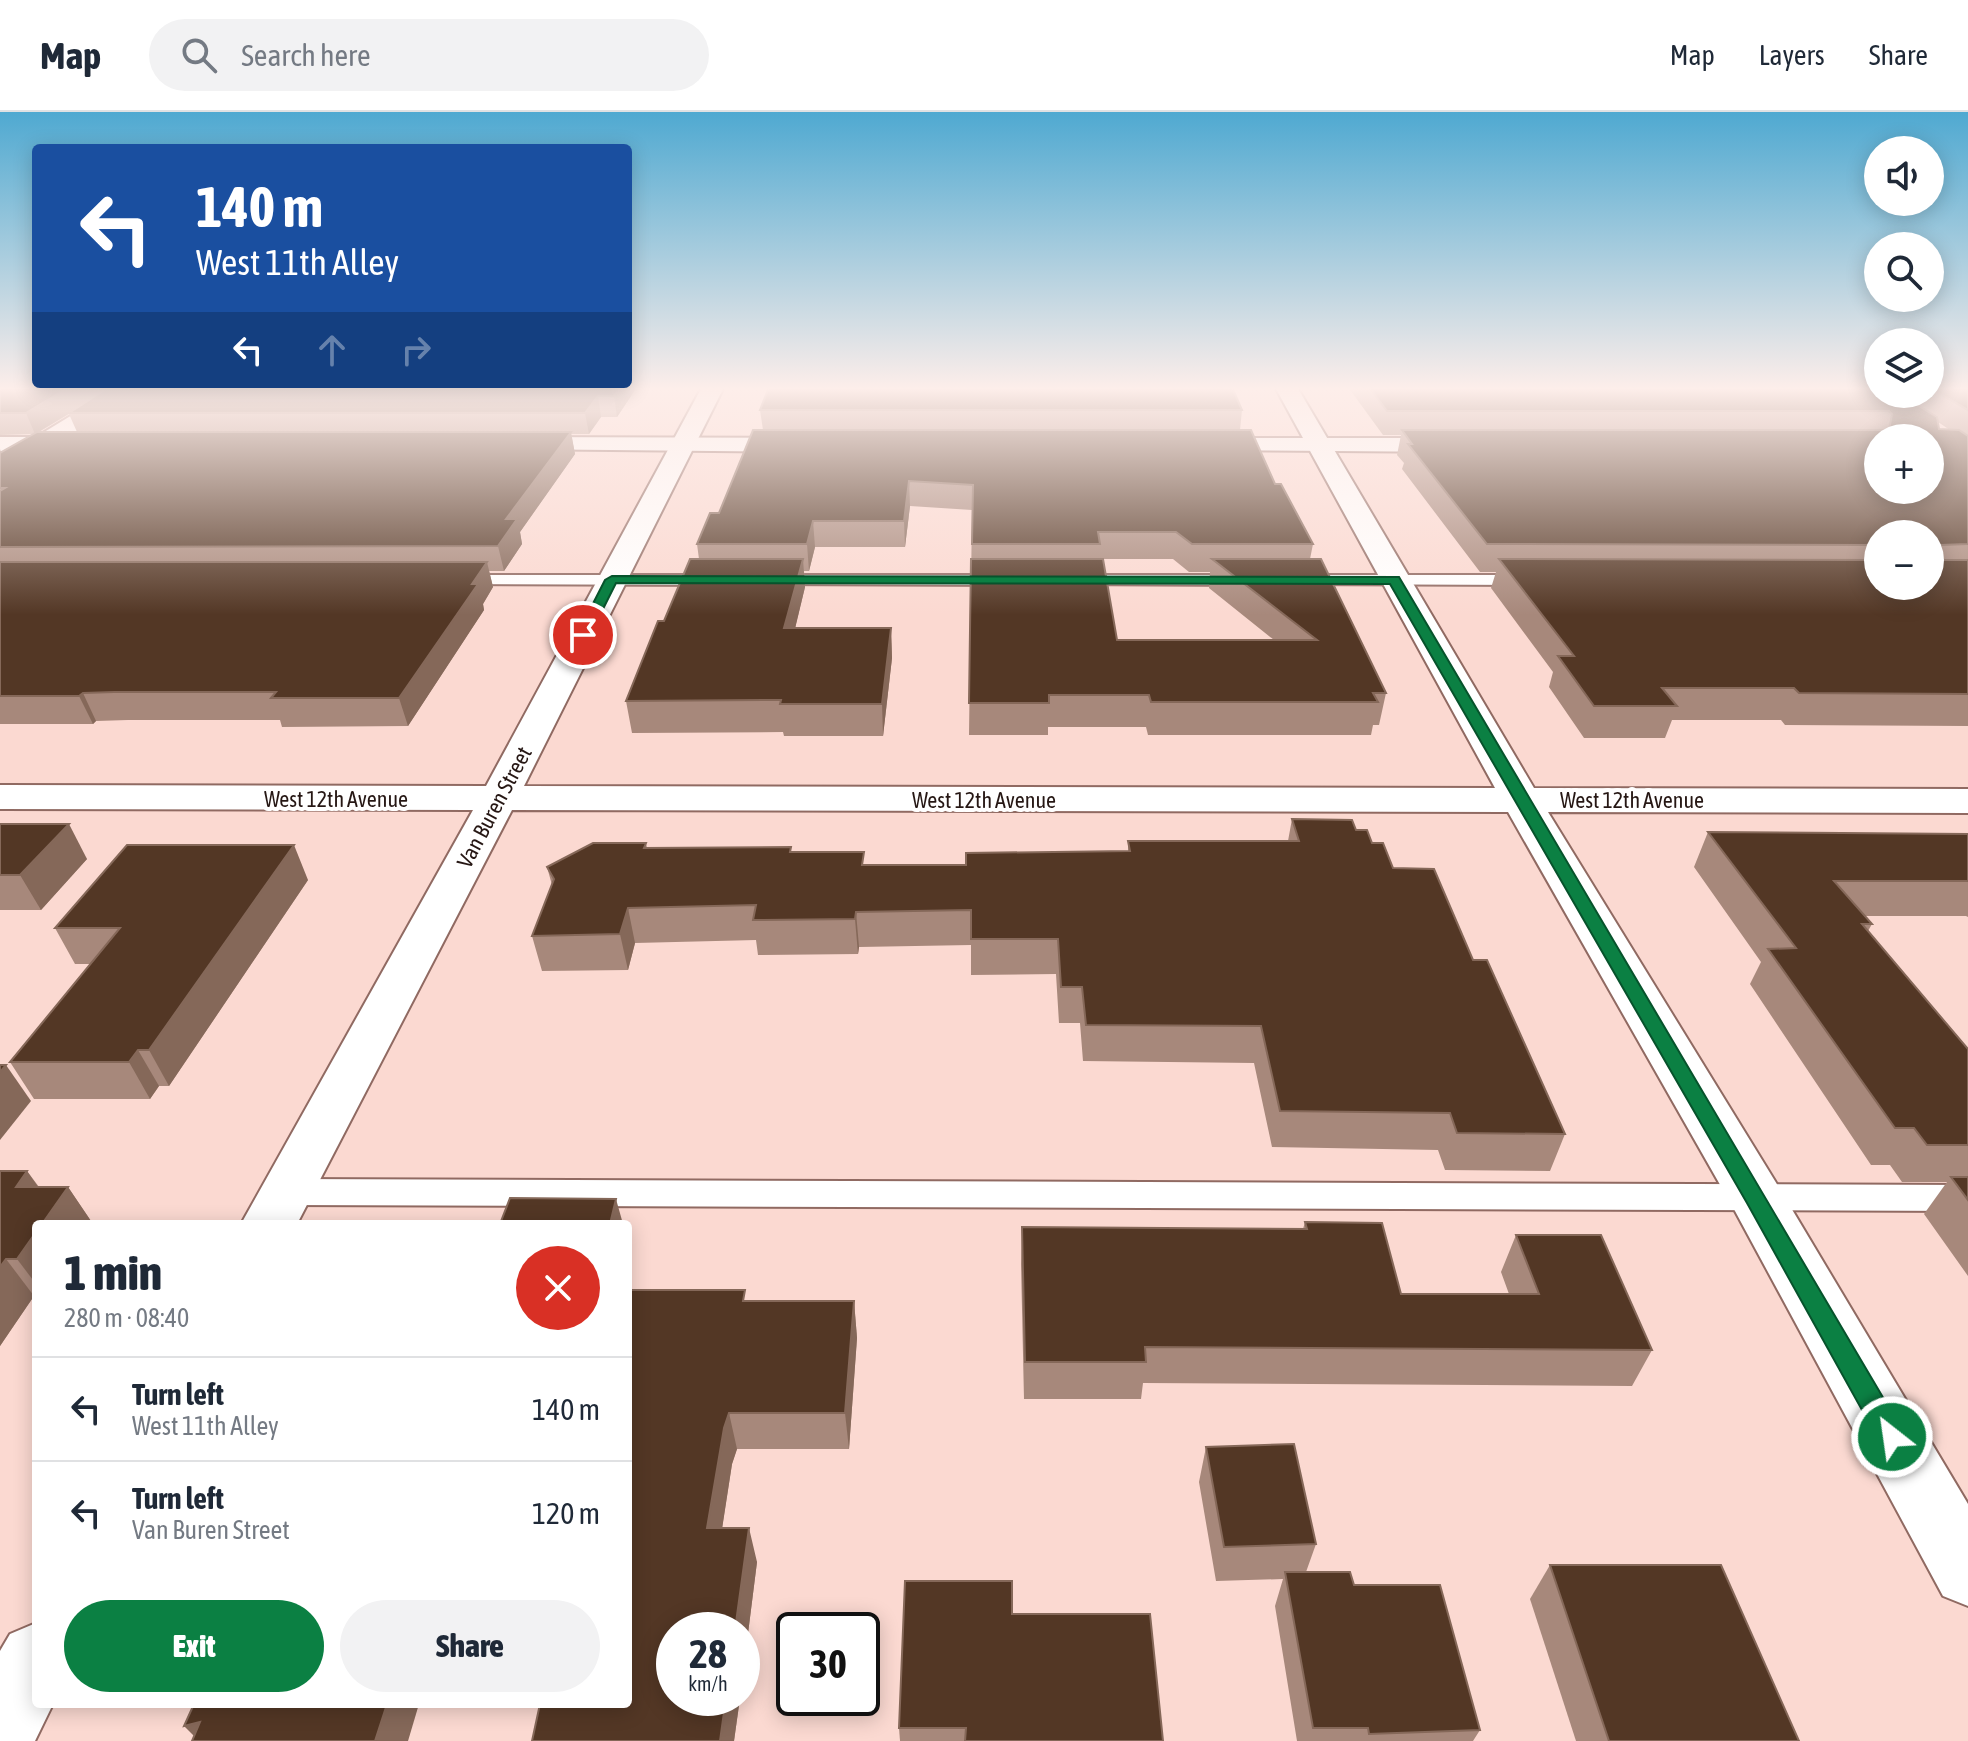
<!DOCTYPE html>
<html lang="en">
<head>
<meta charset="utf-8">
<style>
  body { margin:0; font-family:"Asap Condensed",sans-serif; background:#f2f2f3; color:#1f2937; height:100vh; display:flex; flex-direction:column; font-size:30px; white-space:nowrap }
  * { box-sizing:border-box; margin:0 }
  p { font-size:26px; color:#747a83 }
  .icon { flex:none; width:44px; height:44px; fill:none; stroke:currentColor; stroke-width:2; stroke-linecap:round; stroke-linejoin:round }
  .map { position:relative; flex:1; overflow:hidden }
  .sheet { position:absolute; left:32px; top:1108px; width:600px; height:488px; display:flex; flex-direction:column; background:#fff; border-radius:8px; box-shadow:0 4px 20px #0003 }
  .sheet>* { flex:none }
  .top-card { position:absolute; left:32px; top:32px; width:600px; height:244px; border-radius:8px; box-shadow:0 4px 20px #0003; background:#1a4fa0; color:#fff; overflow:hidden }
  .controls { position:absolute; left:1864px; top:24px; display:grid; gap:16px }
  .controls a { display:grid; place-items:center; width:80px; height:80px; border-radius:50%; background:#fff; box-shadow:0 4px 20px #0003; font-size:40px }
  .speed { position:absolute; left:656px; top:1500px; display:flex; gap:16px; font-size:40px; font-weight:700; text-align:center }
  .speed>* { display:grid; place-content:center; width:104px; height:104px; border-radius:50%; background:#fff; box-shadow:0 4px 20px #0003; line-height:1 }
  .speed small { font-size:20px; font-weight:400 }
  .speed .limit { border:4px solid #111; border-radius:12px; background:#fff; color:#111 }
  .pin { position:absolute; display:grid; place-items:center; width:68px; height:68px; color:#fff; margin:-34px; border:4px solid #fff; border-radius:50%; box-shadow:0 2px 8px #0007 }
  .me { position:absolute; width:88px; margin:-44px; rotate:330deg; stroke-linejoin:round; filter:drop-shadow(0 0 6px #0008) }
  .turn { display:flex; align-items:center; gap:28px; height:168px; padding:0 32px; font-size:36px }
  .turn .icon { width:104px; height:104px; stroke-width:2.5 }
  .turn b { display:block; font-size:56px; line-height:68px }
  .lanes { display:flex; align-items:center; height:76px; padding:0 32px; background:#0003; justify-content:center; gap:40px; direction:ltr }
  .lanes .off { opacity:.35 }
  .round { display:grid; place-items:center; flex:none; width:84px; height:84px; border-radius:42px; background:#f2f2f3 }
  .headline { display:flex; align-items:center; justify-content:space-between; height:136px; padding:0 32px }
  h1 { font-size:48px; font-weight:800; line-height:60px }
  .primary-button { display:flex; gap:16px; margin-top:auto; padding:16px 32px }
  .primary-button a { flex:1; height:92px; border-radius:48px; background:#0b8043; color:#fff; font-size:32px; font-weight:800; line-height:92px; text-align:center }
  .primary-button a+a { background:#f2f2f3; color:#1f2937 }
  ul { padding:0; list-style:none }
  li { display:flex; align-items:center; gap:24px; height:104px; padding:0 32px; border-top:2px solid #e0e1e3 }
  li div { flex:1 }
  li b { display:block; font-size:30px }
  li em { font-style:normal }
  header { display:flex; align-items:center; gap:48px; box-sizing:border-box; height:112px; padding:0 40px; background:#fff; border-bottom:2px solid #e0e1e3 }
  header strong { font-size:38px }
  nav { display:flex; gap:44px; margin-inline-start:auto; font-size:28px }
  .search { width:560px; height:72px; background:#f2f2f3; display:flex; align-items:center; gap:20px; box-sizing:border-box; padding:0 28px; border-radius:44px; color:#747a83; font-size:30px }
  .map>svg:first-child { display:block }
</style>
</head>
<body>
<header>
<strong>Map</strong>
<div class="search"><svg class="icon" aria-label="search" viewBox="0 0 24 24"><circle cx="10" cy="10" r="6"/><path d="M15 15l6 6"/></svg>Search here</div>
<nav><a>Map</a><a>Layers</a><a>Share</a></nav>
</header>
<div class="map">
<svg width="1968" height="1629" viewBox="0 0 1968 1629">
  <rect width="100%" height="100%" fill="#fbd9d1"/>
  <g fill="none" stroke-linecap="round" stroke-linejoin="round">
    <defs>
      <g id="lane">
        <path d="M456 463H716L725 468 716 473 450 472 447 468 450 464Z"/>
        <path d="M772 463H1004L1013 468 1004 473 766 472 763 468Z"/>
        <path d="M1072 463H1244L1253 468 1244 473 1066 472 1063 468 1066 464Z"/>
        <path d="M1296 463H1528L1537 468 1528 473 1290 472 1287 468 1290 464Z"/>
        <path d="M286 1067 1968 1073V1099L286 1093 275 1089 270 1080 275 1071Z"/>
      </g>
      <g id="street">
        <path d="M118 275H145L9 363 0 366V347Z"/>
        <path d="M702 275H724L524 674 1495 676 1275 275H1297L1534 676 1968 677V701L1548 700 1775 1069 1968 1392V1494L1943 1484 1735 1099 1508 700 512 698 297 1112H241L473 698 0 697V673L486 674Z"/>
        <path d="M36 1511V1592H53L35 1629H0V1539L10 1522Z"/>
      </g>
      <g id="secondary">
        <path d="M0 325H76L84 327 88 332 84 337 76 339H0Z"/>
        <path d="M512 325 808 326 816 328 820 333 816 338 808 340 504 337 500 332 504 327Z"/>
        <path d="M1196 326H1460L1468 328 1472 333 1468 338 1460 340 1188 338 1184 333 1188 328Z"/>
      </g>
    </defs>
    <use href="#lane" stroke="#906a62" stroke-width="4"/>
    <use href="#street" stroke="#906a62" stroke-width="4"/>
    <use href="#secondary" stroke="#906a62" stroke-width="4"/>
    <use href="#lane" fill="#fff" fill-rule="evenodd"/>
    <use href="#street" fill="#fff" fill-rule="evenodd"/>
    <use href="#secondary" fill="#fff" fill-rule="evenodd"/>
  </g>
  <g fill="#a7887b" fill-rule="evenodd">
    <path d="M0 275H637L617 305H601L589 322H571L575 342 520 420 522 432 504 459H489L493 475 483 492 484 498 408 614 282 615 280 608H128L96 609 93 612H0V337L1 340 33 322 0 323ZM69 302 77 320H39Z"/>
    <path d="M1348 275H1878V282H1930V275H1968V614L1785 613 1781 608H1672L1665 626H1584L1549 575 1553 560 1491 476 1496 460H1480L1402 357 1404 351 1397 343 1401 323H1383ZM1938 310 1950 318 1939 317ZM1878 422H1930L1878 474Z"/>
    <path d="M760 298H1242L1240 318 1313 432 1310 447 1386 581 1379 613H1373L1371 623H1148L1146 615H1048V623H969L972 398 910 394 905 435H815L809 459H804L805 475 795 516H891L892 546 883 624H784L783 620 632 621 626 589 664 509 699 447 697 432 719 401 763 318ZM1103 447H1173L1189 460H1210L1209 476 1274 528H1117Z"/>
    <path d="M1292 707 1356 718 1372 731 1473 848 1565 1022 1550 1059 1445 1058 1438 1038 1272 1035 1254 951 1083 949 1080 911H1059L1056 862 971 863V833L859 835 858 842 758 843 756 828 635 831 628 858 542 859 532 824 552 773 547 755 646 731 647 736 791 735V740L865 753H966L1128 739V729H1288Z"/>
    <path d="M0 712 87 747 41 798H0Z"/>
    <path d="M1708 720 1968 722V805L1966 804H1864L1872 812 1868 819 1968 937V1164L1924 1102 1947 1070H1902L1890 1053H1871L1750 872 1761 850 1694 755Z"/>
    <path d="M308 768 169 974H159L150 987H34L10 950 91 852H75L55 816Z"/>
    <path d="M0 1059H27L39 1075H68L93 1112H36V1184H34L0 1234Z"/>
    <path d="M1305 1110 1401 1182H1509L1501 1160 1516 1123 1652 1238 1632 1274 1143 1271 1141 1287H1024L1021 1152 1022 1115 1303 1117Z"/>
    <path d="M747 1189H854L857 1226 849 1337H737L732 1352 722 1416 757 1450 742 1569V1518L674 1586H740L734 1629H532Z"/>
    <path d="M1206 1335 1316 1432 1306 1460 1354 1473 1480 1618 1473 1629H1297L1275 1494 1283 1467 1216 1469 1199 1370Z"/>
    <path d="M1550 1453 1799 1629H1576L1530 1487Z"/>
    <path d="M1012 1502 1163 1629H900L899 1616Z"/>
  </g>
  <g fill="#856859">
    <path d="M69 275H113L35 322 26 301Z"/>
    <path d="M620 275H637L617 305 614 284Z"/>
    <path d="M598 284 601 305 589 322 585 301Z"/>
    <path d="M571 320 575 342 520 420 522 432 504 459 498 434 506 407Z"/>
    <path d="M909 369 910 394 905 435 904 409Z"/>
    <path d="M813 409 815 435 809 459 807 432Z"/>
    <path d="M803 447 805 475 788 546 784 516Z"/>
    <path d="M487 450 493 475 483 492 484 498 408 614 399 586Z"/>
    <path d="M891 516 892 546 883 624 882 592Z"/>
    <path d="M83 581 96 609 93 612 79 584Z"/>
    <path d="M69 712 87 747 41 798 20 763Z"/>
    <path d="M294 733 308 768 169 974 149 938Z"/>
    <path d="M628 796 635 831 628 858 620 822Z"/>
    <path d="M856 800 859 835 858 842 855 807Z"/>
    <path d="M138 938 159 974 150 987 129 950Z"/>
    <path d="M6 953 31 989 0 1028V960Z"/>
    <path d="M27 1059 53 1096 68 1075 93 1112H42L16 1075Z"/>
    <path d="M616 1087 623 1112H610Z"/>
    <path d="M36 1120V1172L17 1147Z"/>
    <path d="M6 1147 34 1184 0 1234V1155Z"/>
    <path d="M854 1189 857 1226 849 1337 845 1301Z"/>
    <path d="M729 1301 737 1337 732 1352 717 1450 707 1416 724 1316Z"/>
    <path d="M749 1416 757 1450 742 1569V1518H735Z"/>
    <path d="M726 1586H740L734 1629H720Z"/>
    <path d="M387 1592H419L408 1629H375Z"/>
    <path d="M200 1610 199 1629 184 1614Z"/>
  </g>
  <g fill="#533725" stroke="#856859" stroke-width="2" fill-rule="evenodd">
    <path d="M0 275H69L26 301H0Z"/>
    <path d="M109 275H620L614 284H598L585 301H69Z"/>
    <path d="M769 275H1232L1242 298H760Z"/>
    <path d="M1369 275H1878V282H1899L1937 305 1939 317 1959 318 1968 324V432L1941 433V445L1944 448H1968V582L1799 581 1794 576H1662L1677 594H1594L1558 544H1574L1499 447 1878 448V474H1930V422H1878V433L1487 432 1408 332H1412L1402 318H1889L1892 302 1889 299H1387ZM1878 326H1930V378H1878Z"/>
    <path d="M1930 275H1968V298L1930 276Z"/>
    <path d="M753 318H1251L1275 372H1281L1313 432H1192L1176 420H1098L1100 432H972L973 373 909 369 904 409H813L807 432H697L710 401H719Z"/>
    <path d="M37 320H571L506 407H517L498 434 0 435V379L5 376H0V341Z"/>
    <path d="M690 447H803L784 516H891L882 592H780L781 588 626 589 658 509H664Z"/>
    <path d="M971 447H1103L1117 528H1317L1212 447H1321L1386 581H1373L1378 590H1151L1149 583H1049V591H969Z"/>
    <path d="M0 450H487L472 472H478L399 586H271L276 580H114L83 581 79 584H0Z"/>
    <path d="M1292 707 1352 708 1356 718H1367L1372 731H1383L1393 756 1434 757 1473 848H1487L1565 1022 1457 1021 1450 1001 1280 999 1261 914 1086 913 1082 875H1061L1058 827H971V798L856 800 855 807 753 808 756 793 628 796 620 822 532 824 554 767 547 755 593 731H646L644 736 791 735 790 740H864L862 753H966V741L1130 739 1128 729H1299Z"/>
    <path d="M0 712H69L20 763H0Z"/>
    <path d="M1708 720 1968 722V769H1834L1872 812H1862L1968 937V1033H1927L1914 1016H1895L1768 837 1796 836Z"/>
    <path d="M127 733H294L149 938H138L129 950H10L120 816H55Z"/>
    <path d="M0 953H6L0 960Z"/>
    <path d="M0 1059H27L16 1075H68L42 1112H36V1120L17 1147H6L0 1155Z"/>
    <path d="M1951 1065H1968V1088Z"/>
    <path d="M510 1086 616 1087 610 1112H500Z"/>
    <path d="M1305 1110 1382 1111 1401 1182H1539L1516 1123H1601L1652 1238 1145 1235 1146 1250H1025L1022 1115 1307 1117Z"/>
    <path d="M628 1178H745L743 1189H854L845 1301H729L724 1316 707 1416H749L735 1518H674V1586H726L720 1629H532L540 1592H628Z"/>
    <path d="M1294 1332 1316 1432 1224 1435 1206 1335Z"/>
    <path d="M1550 1453H1721L1799 1629H1609Z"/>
    <path d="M1285 1460H1350L1354 1473H1440L1480 1618 1369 1622 1368 1616H1313Z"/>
    <path d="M905 1469H1012V1502H1150L1163 1629H965L966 1616H899Z"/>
    <path d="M194 1592H387L375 1629H192L200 1610 184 1614Z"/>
  </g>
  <linearGradient id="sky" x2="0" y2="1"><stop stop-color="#4fa9d1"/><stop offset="0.55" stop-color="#fdeeea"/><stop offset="1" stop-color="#fdeeea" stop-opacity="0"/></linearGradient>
  <rect width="1968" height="503" fill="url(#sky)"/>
  <path fill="#0b8043" stroke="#07532c" stroke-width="2" d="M612 464 1399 465 1901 1316 1905 1325 1901 1334 1892 1338 1882 1334 1747 1091 1390 472 616 471 590 523 579 526 577 523 605 468Z"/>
  <g text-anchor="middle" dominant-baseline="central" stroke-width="8" stroke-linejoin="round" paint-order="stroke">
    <g font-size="22" fill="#261714" stroke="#fff">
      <text x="336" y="687">West 12th Avenue</text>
      <text x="984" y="688">West 12th Avenue</text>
      <text x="1632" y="688">West 12th Avenue</text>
      <text transform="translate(494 695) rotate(-62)">Van Buren Street</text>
    </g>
  </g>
</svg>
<div class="controls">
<a><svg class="icon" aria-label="sound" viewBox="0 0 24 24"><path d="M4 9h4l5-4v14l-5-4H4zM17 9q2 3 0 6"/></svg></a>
<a><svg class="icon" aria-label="search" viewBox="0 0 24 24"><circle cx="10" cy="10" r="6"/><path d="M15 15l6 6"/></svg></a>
<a><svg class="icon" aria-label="layers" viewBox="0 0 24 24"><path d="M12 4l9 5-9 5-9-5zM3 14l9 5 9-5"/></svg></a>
<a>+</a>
<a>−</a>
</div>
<div class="speed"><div>28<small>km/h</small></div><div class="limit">30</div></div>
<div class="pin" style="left:583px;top:523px;background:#d93025"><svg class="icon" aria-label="arrive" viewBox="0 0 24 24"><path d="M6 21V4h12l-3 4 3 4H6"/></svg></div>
<svg class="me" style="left:1892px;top:1325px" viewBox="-20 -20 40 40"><circle r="17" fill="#0b8043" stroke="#fff" stroke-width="3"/><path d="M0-11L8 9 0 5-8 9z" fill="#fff"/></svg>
<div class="top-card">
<div class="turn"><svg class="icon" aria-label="left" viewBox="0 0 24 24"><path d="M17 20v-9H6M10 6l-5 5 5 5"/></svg><div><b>140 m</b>West 11th Alley</div></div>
<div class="lanes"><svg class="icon" aria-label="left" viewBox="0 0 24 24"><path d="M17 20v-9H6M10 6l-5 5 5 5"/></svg><svg class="icon off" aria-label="ahead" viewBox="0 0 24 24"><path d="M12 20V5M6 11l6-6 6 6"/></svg><svg class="icon off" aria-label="right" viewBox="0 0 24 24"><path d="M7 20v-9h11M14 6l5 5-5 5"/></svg></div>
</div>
<section class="sheet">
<div class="headline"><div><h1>1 min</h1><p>280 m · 08:40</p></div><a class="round" style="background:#d93025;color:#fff"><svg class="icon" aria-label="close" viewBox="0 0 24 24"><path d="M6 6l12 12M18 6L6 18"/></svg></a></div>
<ul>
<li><svg class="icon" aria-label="left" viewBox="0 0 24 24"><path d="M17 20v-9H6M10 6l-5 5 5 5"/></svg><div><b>Turn left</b><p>West 11th Alley</p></div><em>140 m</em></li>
<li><svg class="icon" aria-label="left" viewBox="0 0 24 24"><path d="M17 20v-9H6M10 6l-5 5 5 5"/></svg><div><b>Turn left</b><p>Van Buren Street</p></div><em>120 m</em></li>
</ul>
<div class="primary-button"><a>Exit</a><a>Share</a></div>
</section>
</div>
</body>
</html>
